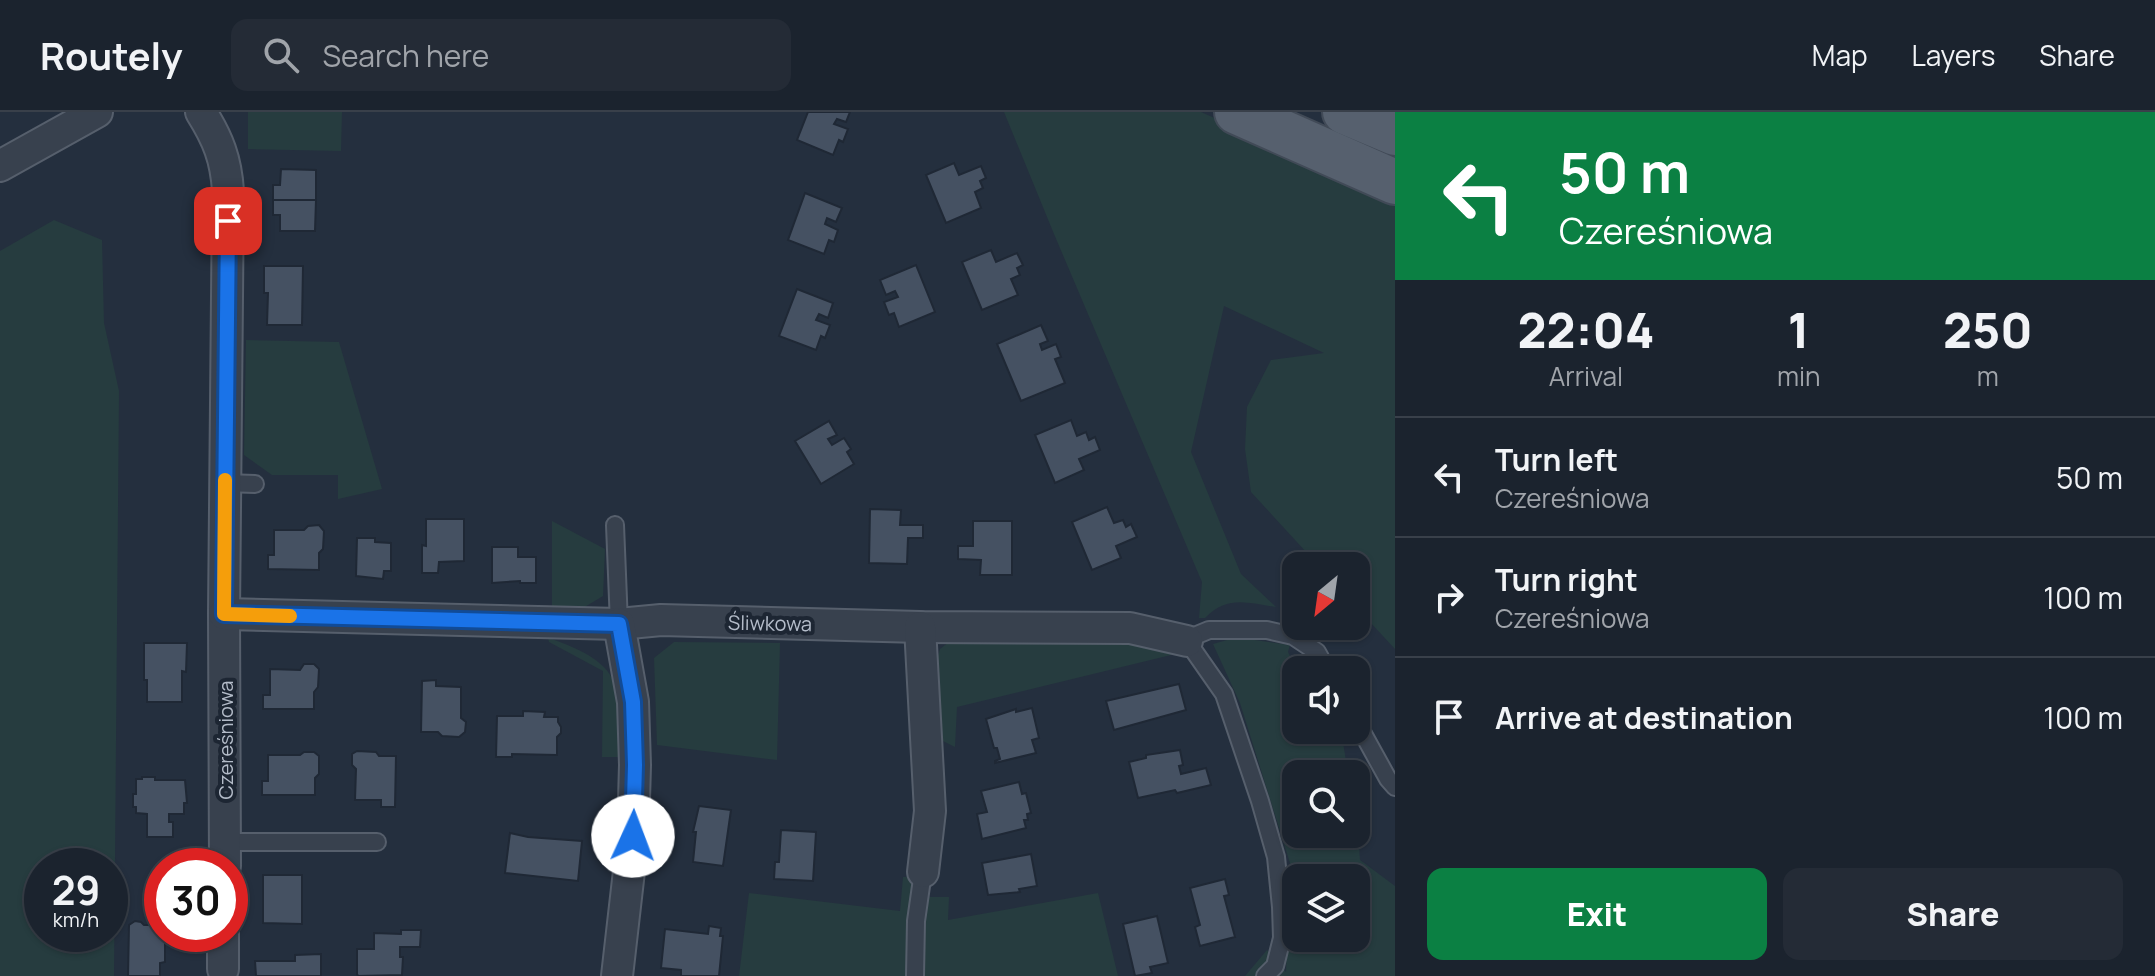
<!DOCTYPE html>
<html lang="en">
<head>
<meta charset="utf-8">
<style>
  body { margin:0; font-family:Manrope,sans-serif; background:#242b36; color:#f1f3f6; height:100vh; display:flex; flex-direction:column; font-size:30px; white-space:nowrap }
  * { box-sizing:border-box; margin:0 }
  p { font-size:26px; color:#a0a4aa }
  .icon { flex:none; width:44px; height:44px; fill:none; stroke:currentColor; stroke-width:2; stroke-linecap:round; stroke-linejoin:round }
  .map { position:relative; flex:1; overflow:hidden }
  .sheet { display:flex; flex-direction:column; background:#1b232e; width:760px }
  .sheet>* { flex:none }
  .hud { background:#0b8043; color:#fff; overflow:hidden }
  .needle { width:52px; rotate:209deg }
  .tools { position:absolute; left:1282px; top:440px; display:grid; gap:16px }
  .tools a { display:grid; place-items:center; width:88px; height:88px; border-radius:16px; background:#1b232e; box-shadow:0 2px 6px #0004,0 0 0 2px #39404a; font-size:40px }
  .speed { position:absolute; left:24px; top:736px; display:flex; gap:16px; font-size:40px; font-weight:700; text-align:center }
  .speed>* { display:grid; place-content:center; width:104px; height:104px; border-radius:50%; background:#1b232e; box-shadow:0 2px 6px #0004,0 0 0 2px #39404a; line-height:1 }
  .speed small { font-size:20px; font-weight:400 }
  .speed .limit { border:12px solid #d22; background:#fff; color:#111 }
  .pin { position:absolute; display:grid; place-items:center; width:68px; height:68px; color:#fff; margin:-34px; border-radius:16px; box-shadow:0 4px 12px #0006 }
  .me { position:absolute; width:88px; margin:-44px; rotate:2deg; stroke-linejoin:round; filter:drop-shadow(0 0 6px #0008) }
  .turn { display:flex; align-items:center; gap:28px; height:168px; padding:0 32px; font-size:36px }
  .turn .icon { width:104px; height:104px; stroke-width:2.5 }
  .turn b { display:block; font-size:56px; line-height:68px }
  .eta { display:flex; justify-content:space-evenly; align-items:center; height:136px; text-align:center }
  .eta b { font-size:48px; font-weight:800; line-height:56px }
  .cta { display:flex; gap:16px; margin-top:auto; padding:16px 32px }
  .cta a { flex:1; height:92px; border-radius:16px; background:#0b8043; color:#fff; font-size:32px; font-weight:800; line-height:92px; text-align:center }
  .cta a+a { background:#242b36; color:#f1f3f6 }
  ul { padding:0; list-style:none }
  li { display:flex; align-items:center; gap:24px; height:120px; padding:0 32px; border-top:2px solid #39404a }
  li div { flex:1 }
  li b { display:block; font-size:30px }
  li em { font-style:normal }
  header { display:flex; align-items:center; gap:48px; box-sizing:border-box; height:112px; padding:0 40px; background:#1b232e; border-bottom:2px solid #39404a }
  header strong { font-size:38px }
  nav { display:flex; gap:44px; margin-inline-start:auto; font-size:28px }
  .search { width:560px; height:72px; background:#242b36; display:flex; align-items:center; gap:20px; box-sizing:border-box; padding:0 28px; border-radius:16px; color:#a0a4aa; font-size:30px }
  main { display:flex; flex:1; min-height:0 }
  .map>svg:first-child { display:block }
</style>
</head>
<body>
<header>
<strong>Routely</strong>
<div class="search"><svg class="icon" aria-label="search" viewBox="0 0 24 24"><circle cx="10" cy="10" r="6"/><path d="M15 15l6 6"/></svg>Search here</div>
<nav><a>Map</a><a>Layers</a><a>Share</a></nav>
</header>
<main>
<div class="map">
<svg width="1395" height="864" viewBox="0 0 1395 864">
  <rect width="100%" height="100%" fill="#242f3e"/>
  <g fill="#263c3f" fill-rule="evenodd">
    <path d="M248 0H342L341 39 248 37Z"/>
    <path d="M1004 0H1201L1395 86V537L1356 495V454H1319L1251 380 1245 337 1247 295 1271 248 1324 241 1224 194 1191 340 1241 462 1276 495C1247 491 1228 483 1205 506H1199L1202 470 1054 122Z"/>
    <path d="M54 108 102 128 104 211 119 279 114 864H0V139ZM42 754H110V822H42Z"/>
    <path d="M246 228 339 230 382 377 338 387V363H272L244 343Z"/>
    <path d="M552 409 605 437 603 484 583 496H552Z"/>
    <path d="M958 523 1159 530 1175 535 1171 543 957 595 955 635 943 629 935 618 933 560 940 537Z"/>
    <path d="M548 526C570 533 601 545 612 566 617 576 620 621 622 635L620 645H602L603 559 549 530Z"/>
    <path d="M1227 528H1255L1290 533 1288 540 1297 558 1296 618H1341L1347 655 1350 662H1296V722H1356V689L1360 748 1395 774V864H1245L1267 838 1286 860 1289 771 1295 767 1240 591 1213 532ZM1296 766H1356V826H1296Z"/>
    <path d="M674 530 780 531 777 648 657 633 654 546Z"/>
    <path d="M903 765H914L908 864H739L749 781 900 799Z"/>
    <path d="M1098 781 1118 864H921L922 810 925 785H949L948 808Z"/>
  </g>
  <g fill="#455162" stroke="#1f2835" stroke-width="2">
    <path d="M808 0H850L846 10 837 7 834 12 848 17 843 30 839 28 833 43 797 28Z"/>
    <path d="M954 51 959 63 981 54 986 66 980 69 983 76 975 80 981 96 946 111 926 63Z"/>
    <path d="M281 57 316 58V88H273V73H280Z"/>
    <path d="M805 81 842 96 836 110 827 106 825 112 838 118 834 130 829 128 824 142 788 128Z"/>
    <path d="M273 88H316L315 119H280V103H273Z"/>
    <path d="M991 138 996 150 1017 141 1023 153 1017 156 1020 163 1011 167 1018 183 982 198 962 150Z"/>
    <path d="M916 153 935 200 899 215 894 201 889 203 884 190 898 185 895 179 886 183 880 168Z"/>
    <path d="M264 154H303L302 213H267L268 181H264Z"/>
    <path d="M797 177 833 191 828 206 819 202 816 208 830 213 825 226 821 224 816 238 779 224Z"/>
    <path d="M1041 213 1048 229 1040 232 1042 238 1056 232 1061 245 1055 247 1065 271 1021 289 997 232Z"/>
    <path d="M1071 308 1077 324 1086 320 1089 328 1095 325 1100 338 1079 347 1084 358 1055 371 1035 323Z"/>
    <path d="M829 309 837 323 828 327 832 333 844 326 851 337 847 340 854 352 821 372 795 329Z"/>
    <path d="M1107 395 1114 411 1123 408 1126 415 1131 412 1137 425 1116 434 1121 446 1092 458 1072 410Z"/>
    <path d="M870 397 901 398 900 413H923V426H908L907 452 869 451Z"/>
    <path d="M426 407H464V449L439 450 438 461H422V433L426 434Z"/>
    <path d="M973 409H1012V463H980L981 448 958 447V434H973Z"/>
    <path d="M319 413 324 419 323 437 319 441V458L268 457V443H274V418H304L308 414Z"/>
    <path d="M357 426H375V430L391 431V459H384L383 467 356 464Z"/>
    <path d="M492 435H518V445H536V471H520V469L492 471Z"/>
    <path d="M144 531H187L186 560 182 559V590H147V568H144Z"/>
    <path d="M304 552H314L319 557 318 575 314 580V597H263V583H270V557L300 558Z"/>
    <path d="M436 568V574L461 575V606L466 610 465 620 459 625 442 624 438 620H421L422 569Z"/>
    <path d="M1179 572 1186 598 1114 618 1106 589Z"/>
    <path d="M1032 596 1039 626 1032 628 1036 641 995 651V649L1000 647 997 636H994L986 607 1016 597V600Z"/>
    <path d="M523 599 545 600 544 605H558V610L561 615V621L557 625V643L512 642V645H496L497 604H523Z"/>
    <path d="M1180 638 1183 653 1179 654 1181 662 1206 656 1211 673 1177 681 1175 678 1138 686 1129 650 1146 646V643Z"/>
    <path d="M357 639 376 640 379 644H396L395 695H381V688H355L356 657 352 653V642Z"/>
    <path d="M304 640H314L319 644V662L315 666V683H262V669H268V643H300Z"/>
    <path d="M142 665H155V668H185L187 691H184V702H169V710H173V725H147V702L136 701V695H133V682H136V667H142Z"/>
    <path d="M1019 670 1022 682 1026 681 1031 701 1027 702 1028 708H1024L1026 716 982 727 977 702 987 700 981 679Z"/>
    <path d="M699 694 731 698 723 754 693 750 696 720H693Z"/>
    <path d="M781 718 816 720 813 769 774 767 775 750H779Z"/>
    <path d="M510 721 528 725 582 729 578 769 505 761Z"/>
    <path d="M1031 742 1037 774 1019 777 1020 780 988 783 982 751Z"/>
    <path d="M263 763H302V812L263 811Z"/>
    <path d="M1225 767 1229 783 1224 784 1235 825 1200 834 1195 815 1200 813 1190 776Z"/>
    <path d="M1157 804 1168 851 1150 855 1152 861 1135 864 1123 812Z"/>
    <path d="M135 809 141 810 144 813H162V822H165V850L160 851V864H128L129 813Z"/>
    <path d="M709 814 721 816 720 824H723L719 864H681V858L661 856 665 817 708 822Z"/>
    <path d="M401 818H421L420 835H400V845H403L402 863 358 864 357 862V837H374V821L401 822Z"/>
    <path d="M321 842V864H256L255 849H295V843Z"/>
  </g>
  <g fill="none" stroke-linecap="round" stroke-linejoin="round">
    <defs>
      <g id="service">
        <path d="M225 371 255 372"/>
        <path d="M615 413 619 512"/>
        <path d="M1356 609 1388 667 1395 675"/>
        <path d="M225 730H377"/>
        <path d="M915 864 916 809 923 760"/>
        <path d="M1265 864 1275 854 1282 826 1281 795 1276 745 1260 689 1224 582 1187 529 1197 523 1209 518H1267L1293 524 1317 540 1327 558"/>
      </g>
      <g id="minor">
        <path d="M201 0C218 27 226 47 228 79L224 502 225 754"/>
        <path d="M0 54 97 0"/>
        <path d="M224 502 619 512 661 508 920 515 1130 516 1187 529"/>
        <path d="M920 515 930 699 923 760"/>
        <path d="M223 857V822"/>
        <path d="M617 864 633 724 635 653 633 590 619 512"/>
      </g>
      <g id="primary">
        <path d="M1237 0 1395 70"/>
        <path d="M1345 0 1395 21"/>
      </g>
    </defs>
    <use href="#service" stroke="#565f6c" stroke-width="20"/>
    <use href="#minor" stroke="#565f6c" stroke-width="34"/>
    <use href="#primary" stroke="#414a57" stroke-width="48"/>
    <use href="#service" stroke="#38414e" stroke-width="16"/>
    <use href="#minor" stroke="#38414e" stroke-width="30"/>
    <use href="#primary" stroke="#56606e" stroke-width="44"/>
  </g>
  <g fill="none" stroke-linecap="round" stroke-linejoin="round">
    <defs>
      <path id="route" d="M228 109 224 502 619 512 633 590 635 653 633 724"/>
    </defs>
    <use href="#route" stroke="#114b97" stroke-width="20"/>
    <use href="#route" stroke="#1a73e8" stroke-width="14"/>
    <path stroke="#f59e0b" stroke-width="14" d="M225 368 224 502 290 504"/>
  </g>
  <g text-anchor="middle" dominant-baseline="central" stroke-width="8" stroke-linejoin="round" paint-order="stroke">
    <g font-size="20" fill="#b4bcc9" stroke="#1d2633">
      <text transform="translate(770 511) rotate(1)">Śliwkowa</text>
      <text transform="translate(225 628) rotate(-90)">Czereśniowa</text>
    </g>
  </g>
</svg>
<div class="tools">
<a><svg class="needle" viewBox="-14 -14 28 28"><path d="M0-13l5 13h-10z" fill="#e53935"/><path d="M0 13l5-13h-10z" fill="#a0a4aa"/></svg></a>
<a><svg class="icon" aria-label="sound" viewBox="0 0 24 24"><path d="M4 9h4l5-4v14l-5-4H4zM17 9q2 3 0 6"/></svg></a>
<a><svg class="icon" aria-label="search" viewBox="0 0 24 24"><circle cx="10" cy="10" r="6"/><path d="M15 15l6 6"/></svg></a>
<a><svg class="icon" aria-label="layers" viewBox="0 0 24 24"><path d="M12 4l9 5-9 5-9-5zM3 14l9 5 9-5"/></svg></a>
</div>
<div class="speed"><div>29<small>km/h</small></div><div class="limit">30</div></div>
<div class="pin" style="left:228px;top:109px;background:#d93025"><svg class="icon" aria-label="arrive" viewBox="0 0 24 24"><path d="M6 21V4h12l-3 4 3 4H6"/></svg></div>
<svg class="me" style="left:633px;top:724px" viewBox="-20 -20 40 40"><circle r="19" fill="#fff"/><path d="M0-13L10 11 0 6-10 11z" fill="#1a73e8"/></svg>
</div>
<section class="sheet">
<div class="hud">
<div class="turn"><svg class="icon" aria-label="left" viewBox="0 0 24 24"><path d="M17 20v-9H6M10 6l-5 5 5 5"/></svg><div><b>50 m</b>Czereśniowa</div></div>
</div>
<div class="eta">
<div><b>22:04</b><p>Arrival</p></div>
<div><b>1</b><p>min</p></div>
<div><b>250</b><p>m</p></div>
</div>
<ul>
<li><svg class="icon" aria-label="left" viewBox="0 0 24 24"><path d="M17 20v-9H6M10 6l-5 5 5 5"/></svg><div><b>Turn left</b><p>Czereśniowa</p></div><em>50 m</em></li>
<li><svg class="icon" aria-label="right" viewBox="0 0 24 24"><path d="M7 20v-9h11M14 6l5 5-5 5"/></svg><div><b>Turn right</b><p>Czereśniowa</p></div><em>100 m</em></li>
<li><svg class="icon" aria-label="arrive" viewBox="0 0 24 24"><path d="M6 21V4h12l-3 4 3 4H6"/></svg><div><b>Arrive at destination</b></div><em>100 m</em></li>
</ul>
<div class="cta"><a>Exit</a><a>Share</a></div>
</section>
</main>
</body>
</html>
